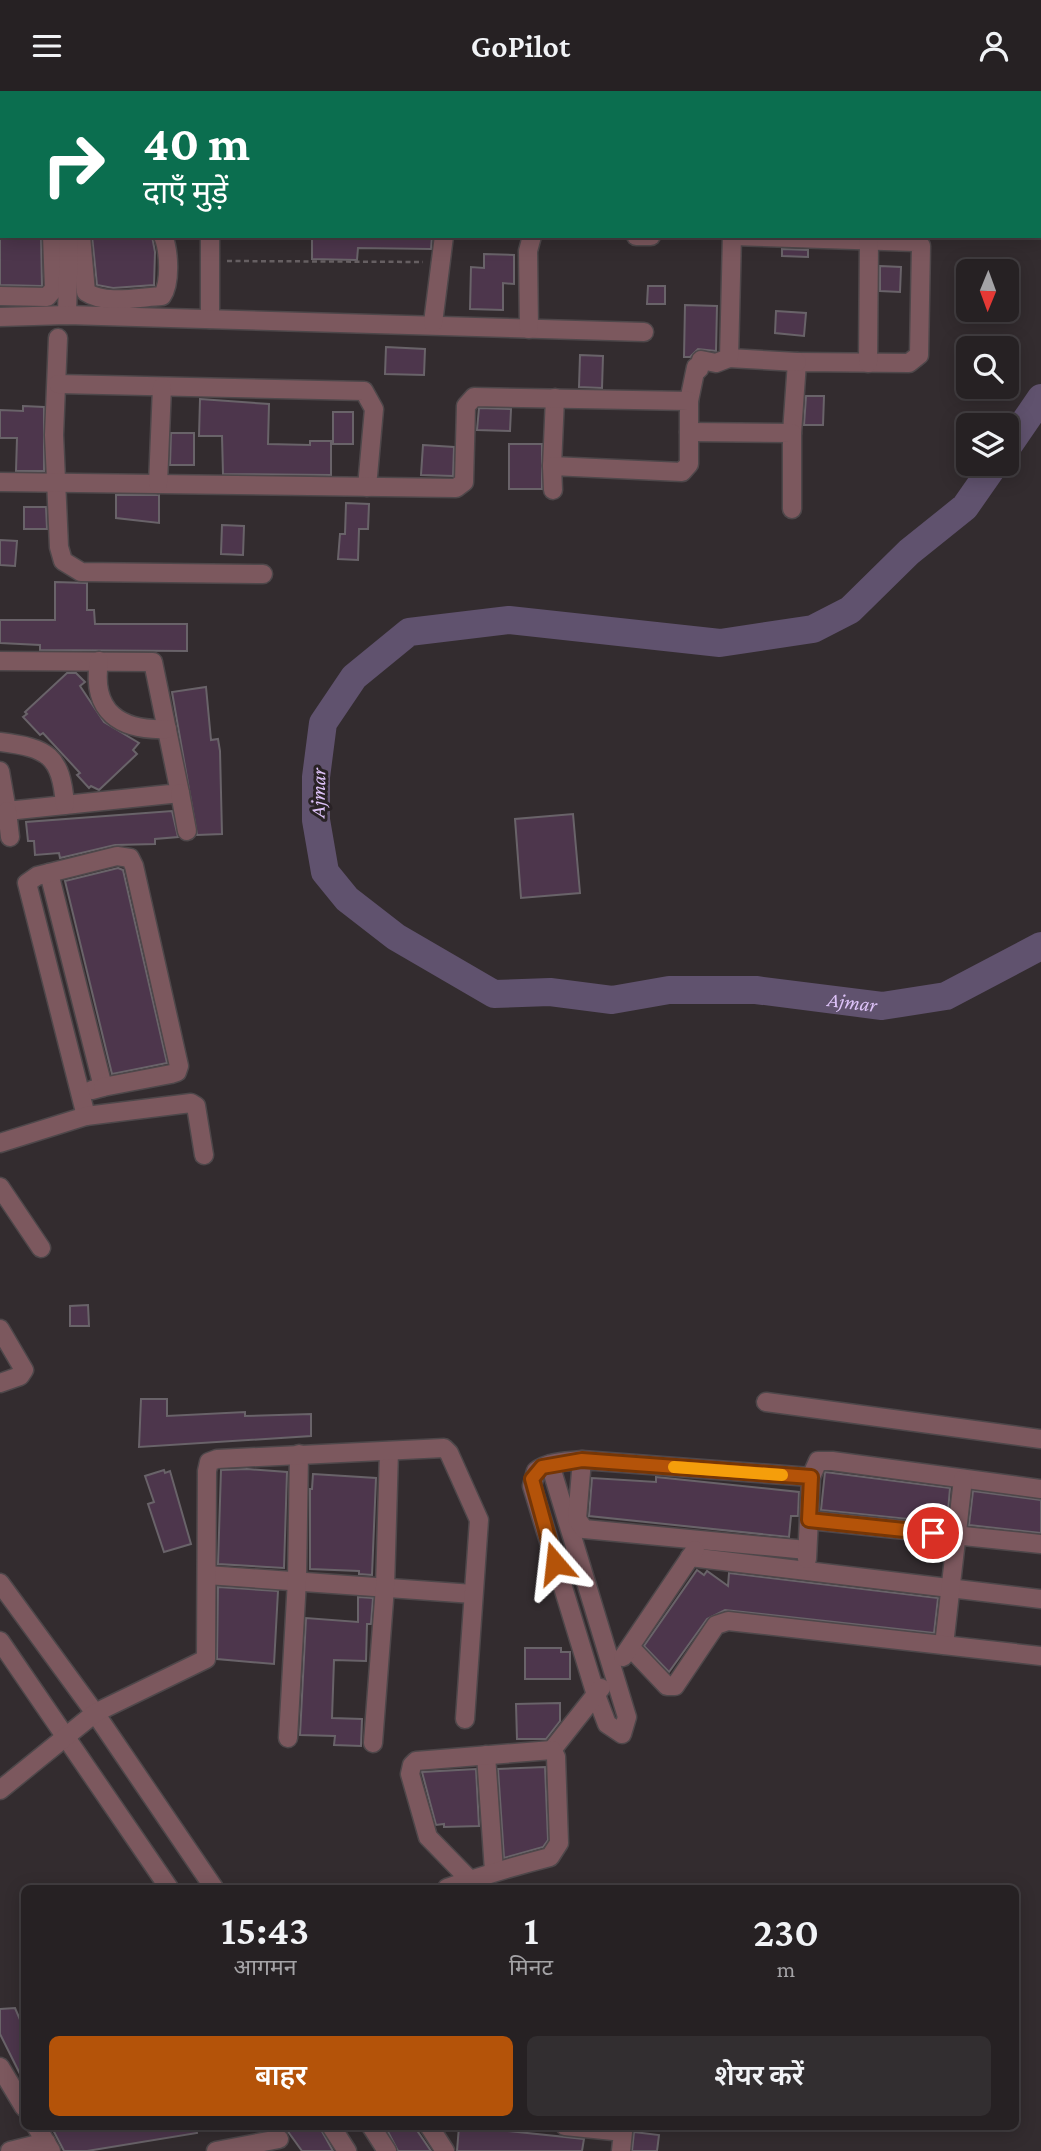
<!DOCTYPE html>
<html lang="hi">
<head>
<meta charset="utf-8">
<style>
  body { margin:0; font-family:"Crimson Pro","Noto Sans Devanagari",serif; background:#322e30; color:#f1f3f6; height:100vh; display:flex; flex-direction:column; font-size:26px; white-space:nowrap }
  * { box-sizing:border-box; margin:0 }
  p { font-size:23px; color:#a4a3a6 }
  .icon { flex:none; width:38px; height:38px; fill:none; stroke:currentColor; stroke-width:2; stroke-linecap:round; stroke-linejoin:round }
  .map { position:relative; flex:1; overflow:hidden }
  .drawer { position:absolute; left:21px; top:1794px; width:998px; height:245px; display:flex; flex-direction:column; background:#262123; border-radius:10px; box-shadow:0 4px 18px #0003,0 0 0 2px #423e41 }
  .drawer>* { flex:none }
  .hud { position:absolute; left:0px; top:0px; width:1041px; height:147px; box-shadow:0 4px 18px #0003,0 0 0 2px #423e41; background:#0b6e4f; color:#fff; overflow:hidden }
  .needle { width:46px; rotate:181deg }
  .buttons { position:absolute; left:956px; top:168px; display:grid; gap:14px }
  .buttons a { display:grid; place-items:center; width:63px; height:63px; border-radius:10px; background:#262123; box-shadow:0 4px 18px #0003,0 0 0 2px #423e41; font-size:35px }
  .pin { position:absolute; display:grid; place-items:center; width:60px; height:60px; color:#fff; margin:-30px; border:4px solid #fff; border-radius:50%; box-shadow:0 2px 7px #0007 }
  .me { position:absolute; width:77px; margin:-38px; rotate:343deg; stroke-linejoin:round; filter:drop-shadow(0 0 5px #0008) }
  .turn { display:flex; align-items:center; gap:24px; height:147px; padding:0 28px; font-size:32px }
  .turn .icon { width:91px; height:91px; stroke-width:2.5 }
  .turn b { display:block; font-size:49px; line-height:60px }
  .eta { display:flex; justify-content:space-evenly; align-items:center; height:119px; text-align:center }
  .eta b { font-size:42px; font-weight:600; line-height:49px }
  .cta { display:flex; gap:14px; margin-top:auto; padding:14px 28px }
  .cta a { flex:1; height:80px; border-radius:10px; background:#b45309; color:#fff; font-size:28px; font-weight:600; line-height:80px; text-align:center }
  .cta a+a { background:#322e30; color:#f1f3f6 }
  header { display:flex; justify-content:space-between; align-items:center; height:91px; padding:0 28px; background:#262123; font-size:32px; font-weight:600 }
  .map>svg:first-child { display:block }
</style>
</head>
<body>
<header><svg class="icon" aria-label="menu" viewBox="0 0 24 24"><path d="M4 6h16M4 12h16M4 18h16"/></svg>GoPilot<svg class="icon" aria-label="person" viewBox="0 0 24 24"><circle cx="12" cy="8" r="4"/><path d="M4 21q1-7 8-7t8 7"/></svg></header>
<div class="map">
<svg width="1041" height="2060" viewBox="0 0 1041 2060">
  <rect width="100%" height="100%" fill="#332c2f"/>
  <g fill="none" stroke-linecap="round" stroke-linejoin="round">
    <g stroke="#60526e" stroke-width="28">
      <path d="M1006 358 1041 307"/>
      <path id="s1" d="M995 373 965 416 909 461 850 519 813 538 720 552 509 529 409 541 354 586 323 632 316 686V729L325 781 347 808 396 846 494 903 550 901 612 909 669 899H756L882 915 946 905 1041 855"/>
    </g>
  </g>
  <g fill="#4d364c" stroke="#696369" stroke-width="2">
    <path d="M0 145H41L42 195 0 194Z"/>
    <path d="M92 145H152L155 161 154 194 113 197 97 194Z"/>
    <path d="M312 145H432L431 158 358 157 357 169 312 168Z"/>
    <path d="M782 158 808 159V166L782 165Z"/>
    <path d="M484 163 514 164V193L503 192V219L470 218 471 176 484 177Z"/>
    <path d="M880 175 901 176 900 201 880 200Z"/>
    <path d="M648 195H665V213H647Z"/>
    <path d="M685 214 717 215 716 260 698 258 690 266H684Z"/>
    <path d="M776 220 806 222 804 245 775 242Z"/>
    <path d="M386 256 425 258 424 284 385 283Z"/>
    <path d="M580 264 603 265 602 297 579 296Z"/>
    <path d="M806 305H824L823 334H804Z"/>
    <path d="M200 308 269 313 268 353 310 354V350H331V384L223 383 222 345H199Z"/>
    <path d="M23 315 44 316V380H16L17 347H0V319L23 320Z"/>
    <path d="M479 317 511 318 510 340 477 339Z"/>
    <rect x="333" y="321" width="20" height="32"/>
    <path d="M171 342H194V374H170Z"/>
    <rect x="509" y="353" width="33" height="45"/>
    <path d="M423 354 454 356 453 385 421 384Z"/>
    <path d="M116 404H159V432L116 427Z"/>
    <path d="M346 412 369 413 368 438H359L358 469 338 468 340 443H345Z"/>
    <path d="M24 416H46L47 438H24Z"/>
    <path d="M222 434 244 435 243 464 221 463Z"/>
    <path d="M0 449 17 450 15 475 0 474Z"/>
    <path d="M55 491 87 492V519H94L95 533H187V560L40 559V554L0 552V529H55Z"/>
    <path d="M67 582H76L85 591 80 595 104 631 139 652 133 659 137 663 99 699 91 695 89 697 77 684 80 682 43 642 40 644 23 626 27 623 25 621Z"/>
    <path d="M206 596 211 649 218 648 220 660 222 743 197 744 172 601Z"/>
    <path d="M172 720 178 746 155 748V753L115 754 60 767 59 762 35 764 34 750H28L26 731Z"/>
    <path d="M573 723 580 802 521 807 515 728Z"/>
    <path d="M118 777 123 779 167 972 112 983 65 790Z"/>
    <path d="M88 1214 89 1235H70V1215Z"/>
    <path d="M141 1308H167V1325L245 1321V1325L311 1323V1345L139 1356Z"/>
    <path d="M247 1378 287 1381 284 1477 218 1473 221 1379Z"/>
    <path d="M164 1379 165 1382 170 1380 191 1453 164 1461 148 1413 154 1411 145 1385Z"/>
    <path d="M825 1381 950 1397 947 1432 821 1419Z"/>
    <path d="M313 1383 376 1387 372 1484 359 1483V1480L310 1478V1398H312Z"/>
    <path d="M656 1386 799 1401 798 1425H791L789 1446 589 1425 592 1387 656 1391Z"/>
    <path d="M973 1400 1041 1409V1442L969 1434Z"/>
    <path d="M697 1479 704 1484 707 1480 728 1495 729 1482 938 1507 934 1542 725 1519 707 1528 669 1581 644 1555Z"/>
    <path d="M218 1496 278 1500 274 1573 217 1568Z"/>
    <path d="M358 1506 373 1507 371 1533H367L366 1570 334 1569 332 1627 362 1628 361 1655 334 1654 335 1645 300 1644 306 1527 358 1531Z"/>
    <path d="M525 1557H561V1561H570V1588H525Z"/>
    <path d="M560 1612V1630L546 1648H517L516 1613Z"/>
    <path d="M545 1676 548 1749 543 1756 504 1767 498 1678Z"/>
    <path d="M476 1678 479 1735 444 1736V1733L436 1734 422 1681Z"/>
    <path d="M15 1917 24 1938V1991L0 1943V1918Z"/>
    <path d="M51 2035H196L197 2042 87 2060H64Z"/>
    <path d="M284 2035H319L333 2060H302Z"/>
    <path d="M385 2035H414L431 2060H398Z"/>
    <path d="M459 2035 584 2048 582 2060H457Z"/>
    <path d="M634 2041 659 2044 657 2060H632Z"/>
  </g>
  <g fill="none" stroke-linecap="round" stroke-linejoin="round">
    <defs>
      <g id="minor">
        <path d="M67 0V2"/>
        <path d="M87 0V2"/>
        <path d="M171 0V2"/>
        <path d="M409 0V2"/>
        <path d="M502 0V2"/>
        <path d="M590 0V2"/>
        <path d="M664 2V0"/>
        <path d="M0 121H2"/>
        <path d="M81 145 86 201C105 214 140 206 162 205 171 192 169 159 163 145"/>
        <path d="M210 145V228"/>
        <path d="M636 145H651"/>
        <path d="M732 145 915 151 921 155 919 264 909 272 797 271 792 342"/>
        <path d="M0 205 47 206 54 198 52 145"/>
        <path d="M67 224 69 145"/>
        <path d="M0 226 67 224 644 241"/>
        <path d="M433 232 444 145"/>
        <path d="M529 238 528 160 532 145"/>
        <path d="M58 247 54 344 59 456 63 470 81 481 263 483"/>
        <path d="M729 267 797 271"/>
        <path d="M868 272 869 149"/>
        <path d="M58 293 364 300 374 318 367 396"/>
        <path d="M689 310 696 276 699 278 701 269 716 272 729 267 732 145"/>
        <path d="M689 341 792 342V418"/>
        <path d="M552 375 555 307"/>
        <path d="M0 391 456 397 464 391 466 315 474 306 689 310V373L682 381 552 375 553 399"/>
        <path d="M158 393 162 296"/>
        <path d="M0 570 153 571 180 702 7 720 0 680"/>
        <path d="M99 570C91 621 120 640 167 638"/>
        <path d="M0 651C48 657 61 664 65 714"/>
        <path d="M180 702 187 740"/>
        <path d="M7 720 10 746"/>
        <path d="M49 782 103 996 92 999"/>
        <path d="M86 1025 27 792 37 785 117 765 130 767 134 775 179 975 177 981 171 983 103 996"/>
        <path d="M0 1052 86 1025 191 1012 196 1015 204 1064"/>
        <path d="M0 1096 41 1157"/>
        <path d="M0 1238 24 1279 20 1285 0 1292"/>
        <path d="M766 1311 1041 1348"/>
        <path d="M550 1373 627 1626 622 1643 607 1633 596 1604 532 1395 536 1380C549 1370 566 1371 582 1369"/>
        <path d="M809 1429 1041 1453"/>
        <path d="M807 1459 584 1438 577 1428 582 1369 811 1386 818 1370H832L1041 1398"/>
        <path d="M690 1466 1041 1508"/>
        <path d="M807 1468 811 1386"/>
        <path d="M207 1484 473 1503"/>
        <path d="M0 1492 95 1622 214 1797"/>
        <path d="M0 1550 169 1797"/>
        <path d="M944 1554 963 1388"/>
        <path d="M630 1556 667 1595H675L716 1534 728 1530 1041 1565"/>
        <path d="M623 1566 695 1459"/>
        <path d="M288 1647 297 1489 299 1363"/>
        <path d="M373 1652 385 1496 389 1360"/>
        <path d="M552 1659 601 1597"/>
        <path d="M486 1664 494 1780"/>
        <path d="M0 1699 95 1622 206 1568 207 1380 209 1371 217 1368 444 1357 449 1362 479 1429 465 1628"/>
        <path d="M447 1797C481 1785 515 1775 550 1766L559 1752 556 1666 552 1659 416 1670 412 1674 410 1683 428 1746 470 1789"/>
        <path d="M0 1976 24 2016"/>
        <path d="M36 2035 51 2060"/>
        <path d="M331 2035 347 2060"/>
        <path d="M371 2035 387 2060"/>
        <path d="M429 2035 445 2060"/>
        <path d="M565 2035 623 2041 621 2060"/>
        <path d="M10 2060 46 2051"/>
        <path d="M216 2060 279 2048"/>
      </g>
    </defs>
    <use href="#minor" stroke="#4e474a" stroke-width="21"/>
    <path stroke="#665f62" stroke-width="2.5" stroke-dasharray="5 3.5" stroke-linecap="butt" d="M227 170 423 171"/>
    <use href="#minor" stroke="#7c585e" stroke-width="18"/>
  </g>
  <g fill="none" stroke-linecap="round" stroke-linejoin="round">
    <defs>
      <path id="route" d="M555 1472 532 1388 542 1376 582 1369 811 1386 809 1429 933 1442"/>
    </defs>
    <use href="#route" stroke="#753606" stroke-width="18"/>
    <use href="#route" stroke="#b45309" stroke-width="12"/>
    <path stroke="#f59e0b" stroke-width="12" d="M674 1376 782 1384"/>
  </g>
  <g text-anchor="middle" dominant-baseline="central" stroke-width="6" stroke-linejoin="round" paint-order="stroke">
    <g font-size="21" font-style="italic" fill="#ddc2f8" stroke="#292225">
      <text transform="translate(318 702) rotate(-89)">Ajmar</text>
      <text stroke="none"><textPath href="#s1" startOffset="1503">Ajmar</textPath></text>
    </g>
  </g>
</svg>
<div class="buttons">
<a><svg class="needle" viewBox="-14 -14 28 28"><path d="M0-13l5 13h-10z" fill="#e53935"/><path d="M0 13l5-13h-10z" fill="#a4a3a6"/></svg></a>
<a><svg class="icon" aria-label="search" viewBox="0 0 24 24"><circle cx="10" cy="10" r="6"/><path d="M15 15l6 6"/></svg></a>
<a><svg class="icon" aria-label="layers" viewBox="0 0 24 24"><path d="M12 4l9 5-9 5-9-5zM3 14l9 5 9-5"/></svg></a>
</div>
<div class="pin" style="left:933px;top:1442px;background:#d93025"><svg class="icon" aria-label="arrive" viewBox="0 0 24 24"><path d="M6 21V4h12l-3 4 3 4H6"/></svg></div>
<svg class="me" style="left:555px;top:1472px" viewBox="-20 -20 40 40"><path d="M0-17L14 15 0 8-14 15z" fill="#b45309" stroke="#fff" stroke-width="4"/></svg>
<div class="hud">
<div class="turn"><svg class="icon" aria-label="right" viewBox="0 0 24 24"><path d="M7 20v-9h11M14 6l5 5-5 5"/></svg><div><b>40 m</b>दाएँ मुड़ें</div></div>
</div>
<section class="drawer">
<div class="eta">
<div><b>15:43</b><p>आगमन</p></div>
<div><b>1</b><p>मिनट</p></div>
<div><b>230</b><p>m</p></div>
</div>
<div class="cta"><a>बाहर</a><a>शेयर करें</a></div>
</section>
</div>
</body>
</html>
